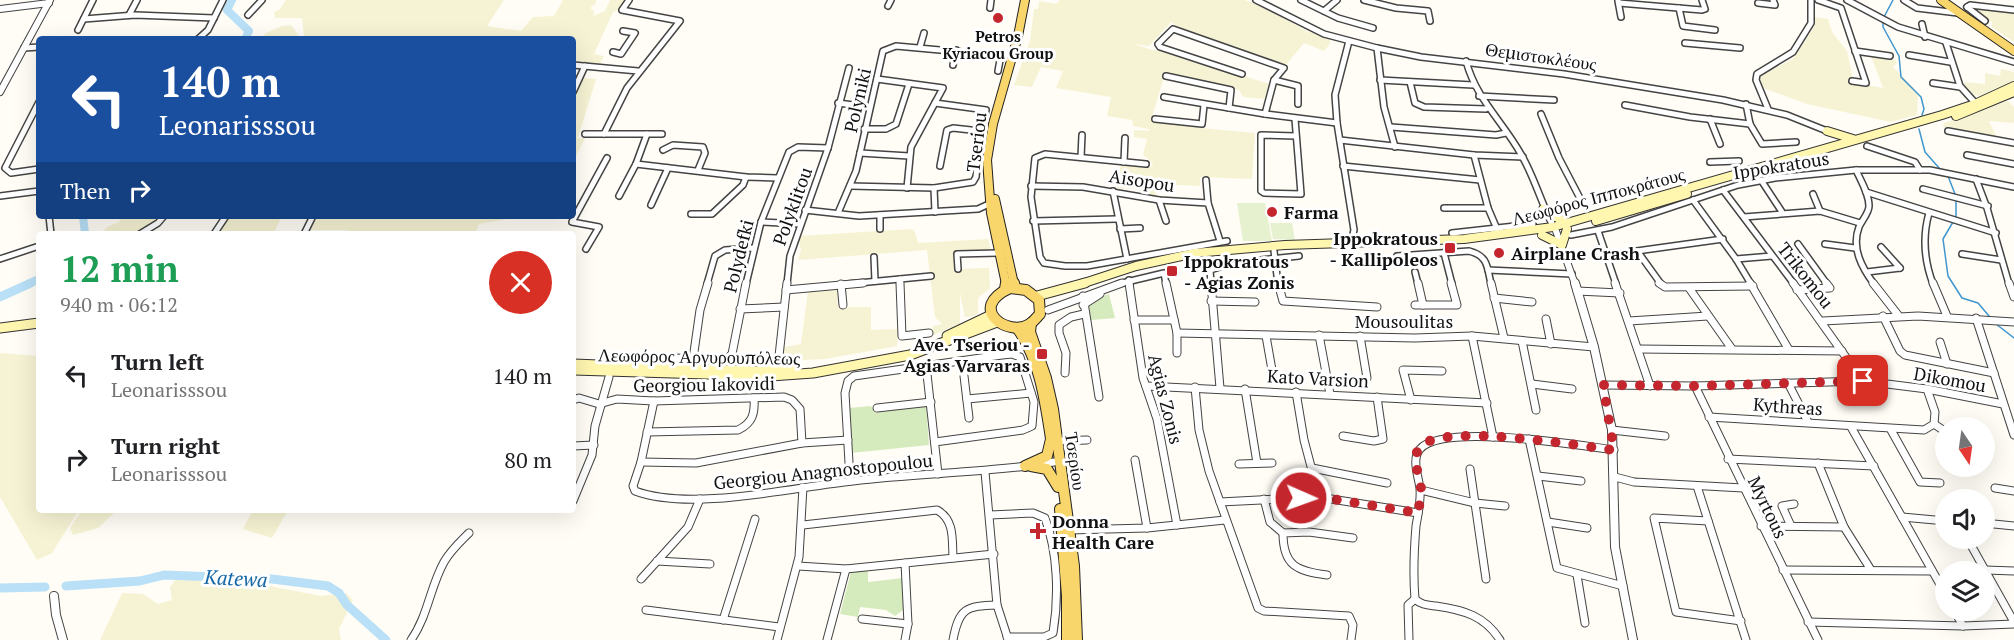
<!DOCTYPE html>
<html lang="en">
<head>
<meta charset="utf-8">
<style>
  body { margin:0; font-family:"PT Serif",serif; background:#f2f2f2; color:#202124; height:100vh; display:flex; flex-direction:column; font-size:22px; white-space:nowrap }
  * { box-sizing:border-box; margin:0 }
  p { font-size:20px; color:#757577 }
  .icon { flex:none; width:33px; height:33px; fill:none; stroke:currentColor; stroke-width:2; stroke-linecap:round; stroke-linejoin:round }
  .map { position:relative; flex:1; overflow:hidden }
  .side { position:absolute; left:36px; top:231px; width:540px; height:282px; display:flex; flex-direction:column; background:#fff; border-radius:6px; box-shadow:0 6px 24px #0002 }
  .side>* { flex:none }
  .top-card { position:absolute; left:36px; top:36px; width:540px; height:183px; border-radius:6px; box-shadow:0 6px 24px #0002; background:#1a4fa0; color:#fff; overflow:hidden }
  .needle { width:39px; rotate:167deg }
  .fabs { position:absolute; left:1935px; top:417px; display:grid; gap:12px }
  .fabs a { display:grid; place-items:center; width:60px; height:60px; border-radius:50%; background:#fff; box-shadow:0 6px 24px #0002; font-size:30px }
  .pin { position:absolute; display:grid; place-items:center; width:51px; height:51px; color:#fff; margin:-26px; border-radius:12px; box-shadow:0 3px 9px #0006 }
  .me { position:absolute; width:66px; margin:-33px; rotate:92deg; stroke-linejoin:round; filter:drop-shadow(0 0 4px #0008) }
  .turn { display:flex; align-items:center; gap:21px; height:126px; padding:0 24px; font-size:27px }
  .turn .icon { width:78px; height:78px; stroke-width:2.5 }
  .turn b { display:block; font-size:42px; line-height:51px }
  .then { display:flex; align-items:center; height:57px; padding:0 24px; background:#0003; gap:12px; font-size:22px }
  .round { display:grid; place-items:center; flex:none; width:63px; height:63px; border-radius:32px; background:#f2f2f2 }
  .head { display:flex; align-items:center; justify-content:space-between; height:102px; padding:0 24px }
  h1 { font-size:36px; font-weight:700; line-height:45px; color:#1e9e55 }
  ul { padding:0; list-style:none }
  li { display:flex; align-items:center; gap:18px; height:84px; padding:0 24px }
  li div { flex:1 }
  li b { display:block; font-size:22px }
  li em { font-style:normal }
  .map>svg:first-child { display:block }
</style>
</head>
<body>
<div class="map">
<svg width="2014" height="640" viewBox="0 0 2014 640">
  <rect width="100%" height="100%" fill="#fffdf5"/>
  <g fill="#f6f3d4">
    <path d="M286 0H504L487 26 521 31 533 17 554 16 563 0H596V3L590 8 594 11 593 16 605 11 610 0H626L619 10 613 12 594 54 604 56 600 64 573 60V39H260L266 33 282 26 291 25 300 37H304L302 18H275L274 12 280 9Z"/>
    <path d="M1060 0H1245L1267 9 1306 31 1330 38V44L1324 51 1304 43 1285 66 1180 28 1171 22 1149 46 1134 44 1152 50 1169 52 1269 84 1264 99 1243 97 1239 90 1165 74 1151 120 1192 125 1201 128 1255 133 1252 179 1200 177V186L1153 184 1157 196 1142 193 1139 189 1117 188 1121 163 1153 167 1151 161 1143 155 1147 139 1134 137V130L1149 131V129L1133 126 1132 120 1107 116 1111 97 1056 88 1063 71 1041 67 1032 87 1014 85 1030 41 1034 9H1038L1039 1 1056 4Z"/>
    <path d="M1974 7 2014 11V42L1992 27V22L1973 9Z"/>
    <path d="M1814 17 1828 19 1832 32 1847 51 1853 79 1850 80V82L1883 88 1871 56 1895 60 1897 63 1893 67 1913 87 1918 96 1917 115 1891 122 1807 104 1763 88 1758 77 1793 59 1814 27Z"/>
    <path d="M2001 69 2014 72V81L1980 96 1971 94 1963 82 1985 84V73L2000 76Z"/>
    <path d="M584 78 596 79 578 138H585L573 162V95Z"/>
    <path d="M2008 101 2014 107V123L1989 121 1996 136 1943 127 1944 123Z"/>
    <path d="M112 216H162L138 234H102L107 227 119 222 120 219Z"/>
    <path d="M230 216H282L273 234H216Z"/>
    <path d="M318 216H524L479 224 475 234H346L347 230H310Z"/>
    <path d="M912 229 915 232 918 243 988 239 991 250 954 253 955 269 989 268 990 288 978 298V313L975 316 965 317 960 293V324L931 336 933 326 942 324 935 317 927 250 798 260 801 250 798 236Z"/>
    <path d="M837 287 838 307H871V330L898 329 897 346 825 359 782 361 784 347 801 344 808 291Z"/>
    <path d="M0 353 39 356V510H79L52 553 37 560 0 497Z"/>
    <path d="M82 510H117L98 528 73 535 70 528Z"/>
    <path d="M253 510H288L272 538 243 529Z"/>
    <path d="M176 579 259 584 321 596 346 593 353 600 339 629 341 640H100L122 593 143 594 158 604 172 600 170 587Z"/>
  </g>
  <g fill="#d5ebbd">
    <path d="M1109 294 1115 318 1091 320 1089 305 1094 299Z"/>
    <path d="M926 404 929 445 851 453 849 408 871 406 875 413Z"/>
    <path d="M868 568V582L903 578V610L895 616 886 610 860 607 858 617 840 614 851 572Z"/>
  </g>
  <g fill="#e6f2cf">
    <path d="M1237 203H1265L1272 241H1243Z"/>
    <path d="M1270 223H1292L1295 240 1273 239Z"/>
  </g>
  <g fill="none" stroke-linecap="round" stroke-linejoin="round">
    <g stroke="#3f96cf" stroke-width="1.5">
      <path d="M1884 17 1893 0"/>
      <path d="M1883 22V27L1899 56 1901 77 1921 97 1924 109 1922 115"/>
      <path d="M1919 129 1925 152 1940 169"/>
      <path d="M1948 176 1955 194"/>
      <path d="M1956 199V218"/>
      <path d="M1953 222 1943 239 1948 276 1962 298 1978 303 1989 316"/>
      <path d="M1996 324 2014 338"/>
    </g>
    <g stroke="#b9e0f7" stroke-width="8">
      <path d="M232 0 227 10 249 31 245 39"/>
      <path d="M83 216 85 234"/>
      <path d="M28 284 39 279"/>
    </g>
    <g stroke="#b9e0f7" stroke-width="9">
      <path d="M0 297 31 283"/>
      <path d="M66 586 140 581 164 575 272 579 328 586 339 593 347 605 386 640"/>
      <path d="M0 588 45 587"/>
    </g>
    <defs>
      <g id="minor-far1">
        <path d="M1256 0 1324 34 1377 48 1421 57 1564 74 1723 100 1787 115 1827 131"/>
        <path d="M1301 0 1338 18 1373 28"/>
        <path d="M1364 0 1396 8 1428 11 1430 21"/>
        <path d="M1818 0 1841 8 1866 83 1852 81"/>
        <path d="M1847 0 1898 27 2014 62"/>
        <path d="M1904 0 1917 8 1958 13"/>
        <path d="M1618 1 1621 17"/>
        <path d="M1619 3 1702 10 1705 9 1702 0"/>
        <path d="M1758 3 1775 5 1773 0"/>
        <path d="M888 6 891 0"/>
        <path d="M1967 7 1970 5 2014 10"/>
        <path d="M1967 7 1985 21"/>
        <path d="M990 8 991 0"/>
        <path d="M1679 8 1683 26 1715 30"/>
        <path d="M1324 11 1337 0"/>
        <path d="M129 15 137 0"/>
        <path d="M248 15 262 0"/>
        <path d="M84 19 135 15 214 18"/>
        <path d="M1922 24 1925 37"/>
        <path d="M78 30 93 0"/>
        <path d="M198 39 208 30 223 0"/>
        <path d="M1685 43 1740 48"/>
        <path d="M1946 43 1960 86 1978 106"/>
        <path d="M920 47 924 33"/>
        <path d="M24 48 39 47"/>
        <path d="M1377 48 1384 107 1395 147"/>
        <path d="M1855 51 1890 56"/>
        <path d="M613 52 621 54 635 33 623 31"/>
        <path d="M1909 55 1950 62"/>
        <path d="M1466 61C1477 101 1503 121 1522 156 1535 179 1542 205 1554 228"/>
        <path d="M573 65 638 71"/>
        <path d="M953 65 956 50"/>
        <path d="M1242 74 1160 47 1158 44 1173 29 1284 68 1274 80 1265 114"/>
        <path d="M1166 76 1231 90 1229 108"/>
        <path d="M877 79 943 88 911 147 907 188"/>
        <path d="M1274 80 1298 86V104"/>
        <path d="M1380 80 1473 85"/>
        <path d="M1410 82 1415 103 1424 107 1486 109"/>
        <path d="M1933 83 1960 87"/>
        <path d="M573 92 585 66"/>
        <path d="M1479 96 1554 100"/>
        <path d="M1164 97 1265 114 1337 123"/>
        <path d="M39 102 5 168 11 173 39 169"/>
        <path d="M838 103 869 107"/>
        <path d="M1746 104 1750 124 1762 144 1796 142"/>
        <path d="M1625 105 1690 117 1750 124"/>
        <path d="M1768 109 1756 80 1757 74 1793 52 1811 23V0"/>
        <path d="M1541 114 1559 158 1583 204"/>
        <path d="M1155 119 1202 124 1204 105"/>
        <path d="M1295 119 1301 194 1264 193 1261 191V135L1295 136"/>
        <path d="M1710 119 1720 144"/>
        <path d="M1391 127 1496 135 1506 133"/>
        <path d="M864 129H886L896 124 909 84"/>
        <path d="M1948 131 2014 143"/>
        <path d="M585 134H662"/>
        <path d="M604 134 627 88 680 21 622 10 629 0"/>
        <path d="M1340 140 1474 155 1523 157"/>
        <path d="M1867 146 1915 162 1920 170"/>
        <path d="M663 150 673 145 703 147 705 153 698 170"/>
        <path d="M860 153 909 156"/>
        <path d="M1474 155 1488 208 1497 229"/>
        <path d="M1967 155 2014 164"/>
        <path d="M1081 157 1082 135"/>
        <path d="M1124 162 1125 138"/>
        <path d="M1710 162 1739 161"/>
        <path d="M636 164 746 177 777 178"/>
        <path d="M1146 164 1045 154 1035 158 1031 197 1040 257 1044 263 1065 266H1087L1227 241"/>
        <path d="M940 166 947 130 953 128 980 131"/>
        <path d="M1343 166 1480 180"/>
        <path d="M1856 170C1861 181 1869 194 1869 206 1869 213 1862 220 1859 227 1851 248 1862 268 1874 284"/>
        <path d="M1976 179 1987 208 2009 284"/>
        <path d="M1206 180 1208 203"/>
        <path d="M1761 180 1782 212"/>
        <path d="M850 186 934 188 973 182 976 177 980 135 986 110 935 103"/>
        <path d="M1031 186 1083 187 1159 200 1208 203 1220 241"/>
        <path d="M934 188 935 212"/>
        <path d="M1923 189 1988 206"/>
        <path d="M1723 190 1794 284"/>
        <path d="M1113 191 1127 259"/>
        <path d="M1866 192 1996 233"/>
        <path d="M1813 194 1820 211"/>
        <path d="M0 196 39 191"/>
        <path d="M619 196 636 164 647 134"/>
        <path d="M1159 200 1166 221"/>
        <path d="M1693 200 1736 259 1751 284"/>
        <path d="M651 205 668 168"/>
        <path d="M1444 208H1488"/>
        <path d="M805 210 859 216 978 209 989 204"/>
        <path d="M838 213 856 171 883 51 896 46 995 55 1000 60 998 71"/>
        <path d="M1929 213C1922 238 1924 260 1933 284"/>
        <path d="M691 214H712L743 185 746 177"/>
        <path d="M880 215V229"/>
        <path d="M49 216 51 234"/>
        <path d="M1744 217 1820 211 1860 223"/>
        <path d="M1033 221 1117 219"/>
        <path d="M761 222 800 224"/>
        <path d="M1120 229 1140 228"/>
        <path d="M1598 231 1616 284"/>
        <path d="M1452 233 1533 224"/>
        <path d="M140 234 158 223 164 216"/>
        <path d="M214 234 226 216"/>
        <path d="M304 234 313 216"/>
        <path d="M1571 235 1612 227 1738 185 1775 178 1856 170H1930L2014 187"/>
        <path d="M1347 243 1352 238 1354 230 1337 123 1335 95 1349 41"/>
        <path d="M1798 244 1827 284"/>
        <path d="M1825 244 1855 248"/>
        <path d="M1881 247 1900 268"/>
        <path d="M586 249 599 227 572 222 607 158"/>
        <path d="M1274 251 1278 284"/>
        <path d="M1638 252 1661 284"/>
        <path d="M1444 253 1452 284"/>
        <path d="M1962 254 2001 260"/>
        <path d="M1608 255 1723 239"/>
        <path d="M1397 256 1469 251C1488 256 1487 266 1491 284"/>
        <path d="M874 257 875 281"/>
        <path d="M1198 258 1206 263 1210 270"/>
        <path d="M0 259 39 246"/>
        <path d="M1736 259 1772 256"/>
        <path d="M958 269 957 254 998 253"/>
        <path d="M1488 270 1572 274"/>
        <path d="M1415 272 1418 284"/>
        <path d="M1867 272 1900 268"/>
        <path d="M900 279V284"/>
        <path d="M1129 280 1130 284"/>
        <path d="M707 284 715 256 725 250 753 248"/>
        <path d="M746 284 761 222 789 152 798 147 828 148"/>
        <path d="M787 284 790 256 828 148 849 68"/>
        <path d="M848 284 931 276"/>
        <path d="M1118 284 1164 273 1166 284"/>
        <path d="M1211 284 1210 270 1233 263 1299 256"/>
      </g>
      <g id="minor">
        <path d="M787 283 779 356 788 370"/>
        <path d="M900 283 902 336 929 333"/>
        <path d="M1129 283 1143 378 1157 419 1177 525"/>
        <path d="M1166 283 1177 333V353"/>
        <path d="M1211 283 1220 388"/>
        <path d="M1278 283 1283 301 1377 307"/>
        <path d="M1418 283 1423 305"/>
        <path d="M1491 283 1504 338"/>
        <path d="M1615 283 1650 386"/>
        <path d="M1659 283 1665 287 1753 286"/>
        <path d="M1750 283 1789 350"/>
        <path d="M1793 283 1863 381"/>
        <path d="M1873 283 1898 315"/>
        <path d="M1933 283 1947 316"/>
        <path d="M2009 283 2014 297"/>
        <path d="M841 284 843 305"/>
        <path d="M1689 288 1732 349"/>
        <path d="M786 290 863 283"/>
        <path d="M1797 290 1830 288 1826 283"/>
        <path d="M1577 291 1620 293"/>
        <path d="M1083 296 1099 397"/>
        <path d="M1494 298 1532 302"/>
        <path d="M1211 301 1255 302"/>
        <path d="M1083 305 1100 294"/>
        <path d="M1415 305H1457L1451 283"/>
        <path d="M740 309 784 307"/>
        <path d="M1048 310 1122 283"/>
        <path d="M1883 316 1900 351 1905 355 1994 373"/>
        <path d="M1976 318 2014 435"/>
        <path d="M1546 319 1551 344"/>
        <path d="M1134 320H1174"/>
        <path d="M1629 321 1708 316"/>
        <path d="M1823 321 1918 316 2014 322"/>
        <path d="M1177 333 1415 338 1472 336 1594 347"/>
        <path d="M1319 335 1330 394"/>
        <path d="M1266 336 1272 370"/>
        <path d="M1360 336 1367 378"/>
        <path d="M1472 336 1493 437"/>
        <path d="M1522 341 1536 410"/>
        <path d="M1940 342 1947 364"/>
        <path d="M1638 349 1842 351"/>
        <path d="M675 358 726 360 732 354 746 283"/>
        <path d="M693 359 700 310 708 283"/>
        <path d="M926 365 938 474"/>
        <path d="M766 370 779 356"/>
        <path d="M1065 373 1066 353 1059 333V325L1071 317 1084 314"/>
        <path d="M964 376 969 418"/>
        <path d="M1788 383 1808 422"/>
        <path d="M1532 384 1572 389"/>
        <path d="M1603 385 1695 386 1863 381 1927 389 2003 404"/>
        <path d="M1146 386 1487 403"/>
        <path d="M1695 386 1818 640"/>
        <path d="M1195 387 1199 430 1209 471 1258 608 1264 611 1349 616 1353 625 1351 640"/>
        <path d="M1245 389 1257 463"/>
        <path d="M1296 392 1304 440 1319 497"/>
        <path d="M967 399 1031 393"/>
        <path d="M573 400 579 398 599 404 617 399 654 401 784 397 792 400 800 409 802 443"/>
        <path d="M1411 400 1403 370 1442 371"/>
        <path d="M654 401 641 462 633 486 635 491C692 512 793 487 853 481 911 474 969 473 1027 466"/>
        <path d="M877 408 931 402"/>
        <path d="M1709 417 1924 430 1934 424 1935 412 1927 389"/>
        <path d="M1934 424 1946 432"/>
        <path d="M1851 427 1946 595"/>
        <path d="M1612 430 1665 436"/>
        <path d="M1891 430 1920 482 1940 483"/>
        <path d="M647 432 738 430C753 423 755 413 754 398"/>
        <path d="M1343 436 1374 441 1383 439 1377 397"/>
        <path d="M1529 439 1557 568 1623 586"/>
        <path d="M1057 441 1087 440"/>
        <path d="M573 446 594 445"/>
        <path d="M1728 459 1874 466"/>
        <path d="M1135 460 1147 528"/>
        <path d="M641 462 696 463 802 443 848 440"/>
        <path d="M1818 463 1844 527 1871 570"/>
        <path d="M1037 464 1054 462"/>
        <path d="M1239 464 1272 463"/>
        <path d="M1312 468 1387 483"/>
        <path d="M1470 469 1486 579"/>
        <path d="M985 472 997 605 1008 639"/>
        <path d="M1538 476 1581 481"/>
        <path d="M1615 477 1634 482 1743 488"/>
        <path d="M850 480 845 393 848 381 854 376 1002 355 1012 354 1020 357 1034 402 1032 426 1023 430 935 442"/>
        <path d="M1697 486 1746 640"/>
        <path d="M1995 488 2014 491"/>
        <path d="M1421 490 1475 503 1505 506"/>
        <path d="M1264 499 1270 522 1283 533 1309 532 1353 538"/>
        <path d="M573 501 592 455 595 426 609 377"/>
        <path d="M1220 502 1319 497 1418 513"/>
        <path d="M990 515 1033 513 1045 518C1058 553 1059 597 1053 633L1044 637H1007"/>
        <path d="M1902 517 1946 521"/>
        <path d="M1708 521 1654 518 1676 612 1741 621"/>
        <path d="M1548 522 1587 528"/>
        <path d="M1984 523 2014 526"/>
        <path d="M803 525 937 510C955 520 952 540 953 558"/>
        <path d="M1761 526 1844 527"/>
        <path d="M1791 526 1782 506 1794 504"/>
        <path d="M1069 530 1147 528 1225 520"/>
        <path d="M1283 533C1283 566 1297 571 1327 575"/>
        <path d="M1967 538 2014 622"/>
        <path d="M657 561 710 564"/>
        <path d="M905 563 908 624 905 640"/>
        <path d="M798 566 846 569 994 554"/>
        <path d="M1783 570 1932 571"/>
        <path d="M1985 570 2014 571"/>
        <path d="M1577 575 1585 623"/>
        <path d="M641 579 688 527 700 499"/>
        <path d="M646 610 779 627"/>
        <path d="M1954 610 1963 626"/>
        <path d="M862 619 908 624"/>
        <path d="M723 620 755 519"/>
        <path d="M1808 622 1963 626 2014 624"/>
        <path d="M411 640C428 616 430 587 444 562 451 550 460 542 469 533"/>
        <path d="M777 640 799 557 803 487"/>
        <path d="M827 640 846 569"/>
        <path d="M953 640C959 608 966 606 997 605"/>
        <path d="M1409 640 1408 605 1415 599"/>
        <path d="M1500 640C1485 616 1464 610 1436 606 1428 605 1421 605 1415 599 1413 575 1414 550 1416 526 1418 514 1421 501 1420 489 1419 478 1411 459 1420 449 1443 423 1579 445 1614 450"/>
      </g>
      <g id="tertiary-far1">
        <path d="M0 9 49 3"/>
        <path d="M0 92 50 0"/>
        <path d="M1556 231 1575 284"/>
      </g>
      <g id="tertiary">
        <path d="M1575 283 1594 347 1612 430 1615 547 1633 640"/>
        <path d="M54 596 56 615 63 640"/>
      </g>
      <g id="secondary-far1">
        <path d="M1956 116 2014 92"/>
        <path d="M1827 131 1853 139"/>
        <path d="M1543 209 1566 223"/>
        <path d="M1596 221 1687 194"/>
        <path d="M1542 235 1562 245 1567 229"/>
        <path d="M1081 284 1136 266 1195 253 1285 245 1464 239 1553 227 1942 115 1975 104 2014 86"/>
      </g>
      <g id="secondary">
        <path d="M1037 296 1085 283"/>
        <path d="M0 328 39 323"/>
        <path d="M947 336 991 315"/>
        <path d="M573 364 757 371 794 370"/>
        <path d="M573 370 771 376 813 373 910 355 997 322"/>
      </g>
      <g id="primary-far1">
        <path d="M1941 0 2014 51"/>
        <path d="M995 199 1014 284"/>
        <path d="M1006 284 991 213 987 160 993 124 1018 36 1025 0"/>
      </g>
      <g id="primary">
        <path d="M1014 283 1015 287"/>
        <path d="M1010 288 1026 290 1039 300 1040 314C1037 317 1033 322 1030 324 1008 338 966 308 1010 288Z"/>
        <path d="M1005 289 1006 283"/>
        <path d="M1031 323 1030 332 1046 378 1053 409 1074 566 1077 640"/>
        <path d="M1017 328C1041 360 1046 407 1052 445"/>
        <path d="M1025 466 1047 456 1051 439"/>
        <path d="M1031 466 1047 469 1058 487"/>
        <path d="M1060 509 1067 596V640"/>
      </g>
    </defs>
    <use href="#minor-far1" stroke="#444" stroke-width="8"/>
    <use href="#minor" stroke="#444" stroke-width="9"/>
    <use href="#tertiary-far1" stroke="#444" stroke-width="8"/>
    <use href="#tertiary" stroke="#444" stroke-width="10"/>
    <use href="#secondary-far1" stroke="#333" stroke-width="10"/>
    <use href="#secondary" stroke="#333" stroke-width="11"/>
    <use href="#primary-far1" stroke="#222" stroke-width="10"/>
    <use href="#primary" stroke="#222" stroke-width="12"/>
    <use href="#minor-far1" stroke="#fff" stroke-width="5"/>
    <use href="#minor" stroke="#fff" stroke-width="7"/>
    <use href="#tertiary-far1" stroke="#fff" stroke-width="6"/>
    <use href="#tertiary" stroke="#fff" stroke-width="8"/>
    <use href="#secondary-far1" stroke="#fff6b0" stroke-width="8"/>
    <use href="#secondary" stroke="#fff6b0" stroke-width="9"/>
    <use href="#primary-far1" stroke="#f9d66b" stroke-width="8"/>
    <use href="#primary" stroke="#f9d66b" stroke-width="10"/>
  </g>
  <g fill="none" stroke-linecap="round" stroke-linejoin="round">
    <path stroke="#c4262e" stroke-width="10" stroke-dasharray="0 18" d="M1301 498 1319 497 1418 513C1419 506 1421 498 1421 490 1421 476 1409 458 1421 446 1445 423 1579 446 1614 450L1603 385 1695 386 1863 381"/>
  </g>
  <g fill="#c4262e" stroke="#fff" stroke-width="2">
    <circle cx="998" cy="18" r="6"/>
    <circle cx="1272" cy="212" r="6"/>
    <rect x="1444" y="242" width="12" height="12" rx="3"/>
    <circle cx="1499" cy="253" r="6"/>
    <rect x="1166" y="265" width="12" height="12" rx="3"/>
    <rect x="1036" y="348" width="12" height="12" rx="3"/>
    <path d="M1035 522h6v6h6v6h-6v6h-6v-6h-6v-6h6z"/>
  </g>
  <g text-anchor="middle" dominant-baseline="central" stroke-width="6" stroke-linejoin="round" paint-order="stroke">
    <g font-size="15" font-weight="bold" fill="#111" stroke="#fff">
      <text x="998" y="36">Petros<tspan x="998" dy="17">Kyriacou Group</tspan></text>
    </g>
    <g font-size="18" fill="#111" stroke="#fff">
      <text transform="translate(1541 56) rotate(8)">Θεμιστοκλέους</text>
      <text transform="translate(857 100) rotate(-77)">Polyniki</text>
      <text transform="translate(976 142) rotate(-83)">Tseriou</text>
      <text transform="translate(1781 165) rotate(-9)">Ippokratous</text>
      <text transform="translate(1142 180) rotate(9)">Aisopou</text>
      <text transform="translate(1598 196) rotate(-15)">Λεωφόρος Ιπποκράτους</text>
      <text transform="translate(792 206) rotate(-70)">Polyklitou</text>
      <text transform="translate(738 256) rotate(-76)">Polydefki</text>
      <text transform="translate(1806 275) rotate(52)">Trikomou</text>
      <text x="1404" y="321">Mousoulitas</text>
      <text transform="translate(699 356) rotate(1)">Λεωφόρος Αργυρουπόλεως</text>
      <text transform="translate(1318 378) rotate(3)">Kato Varsion</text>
      <text transform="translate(1950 379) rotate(10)">Dikomou</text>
      <text transform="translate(704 384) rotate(-1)">Georgiou Iakovidi</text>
      <text transform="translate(1166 399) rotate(76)">Agias Zonis</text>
      <text transform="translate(1788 406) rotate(4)">Kythreas</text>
      <text transform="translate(1076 461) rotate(82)">Τσερίου</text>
      <text transform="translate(823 471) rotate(-6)">Georgiou Anagnostopoulou</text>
      <text transform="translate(1768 507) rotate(64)">Myrtous</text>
    </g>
    <g font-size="18" font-weight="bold" fill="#111" stroke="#fff" text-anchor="start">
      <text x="1284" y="212">Farma</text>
      <text x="1438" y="238" text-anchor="end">Ippokratous<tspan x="1438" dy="21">- Kallipoleos</tspan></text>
      <text x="1511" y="253">Airplane Crash</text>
      <text x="1184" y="261">Ippokratous<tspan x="1184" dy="21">- Agias Zonis</tspan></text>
      <text x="1030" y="344" text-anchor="end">Ave. Tseriou -<tspan x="1030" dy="21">Agias Varvaras</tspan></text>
      <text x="1052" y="521">Donna<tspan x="1052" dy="21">Health Care</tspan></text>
    </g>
    <g font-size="20" font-style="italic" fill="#1768a6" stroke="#fff">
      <text transform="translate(236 578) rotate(3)">Katewa</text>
    </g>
  </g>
</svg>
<div class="fabs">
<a><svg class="needle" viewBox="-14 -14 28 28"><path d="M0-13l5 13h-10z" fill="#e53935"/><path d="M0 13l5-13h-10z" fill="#757577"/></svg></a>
<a><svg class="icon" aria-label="sound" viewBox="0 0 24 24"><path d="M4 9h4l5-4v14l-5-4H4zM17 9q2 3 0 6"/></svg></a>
<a><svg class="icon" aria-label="layers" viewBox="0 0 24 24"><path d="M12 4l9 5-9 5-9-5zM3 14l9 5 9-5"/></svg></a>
</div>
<div class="pin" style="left:1863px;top:381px;background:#d93025"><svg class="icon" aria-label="arrive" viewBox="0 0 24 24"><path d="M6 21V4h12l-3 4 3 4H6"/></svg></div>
<svg class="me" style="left:1301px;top:498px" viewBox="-20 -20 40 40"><circle r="17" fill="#c4262e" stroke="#fff" stroke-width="3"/><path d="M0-11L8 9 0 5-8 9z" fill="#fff"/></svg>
<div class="top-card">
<div class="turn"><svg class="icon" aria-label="left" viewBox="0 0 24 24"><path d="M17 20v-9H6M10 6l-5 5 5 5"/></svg><div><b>140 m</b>Leonarisssou</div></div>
<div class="then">Then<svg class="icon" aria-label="right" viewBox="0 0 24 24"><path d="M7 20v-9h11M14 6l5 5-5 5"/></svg></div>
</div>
<section class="side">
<div class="head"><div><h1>12 min</h1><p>940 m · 06:12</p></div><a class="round" style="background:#d93025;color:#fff"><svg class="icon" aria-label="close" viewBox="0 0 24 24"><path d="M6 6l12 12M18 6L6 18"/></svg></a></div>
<ul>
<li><svg class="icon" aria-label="left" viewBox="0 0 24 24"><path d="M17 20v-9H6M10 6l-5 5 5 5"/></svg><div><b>Turn left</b><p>Leonarisssou</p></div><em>140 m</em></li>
<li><svg class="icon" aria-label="right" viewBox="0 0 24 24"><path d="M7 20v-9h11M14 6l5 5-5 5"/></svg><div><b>Turn right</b><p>Leonarisssou</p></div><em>80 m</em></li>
</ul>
</section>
</div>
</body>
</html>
